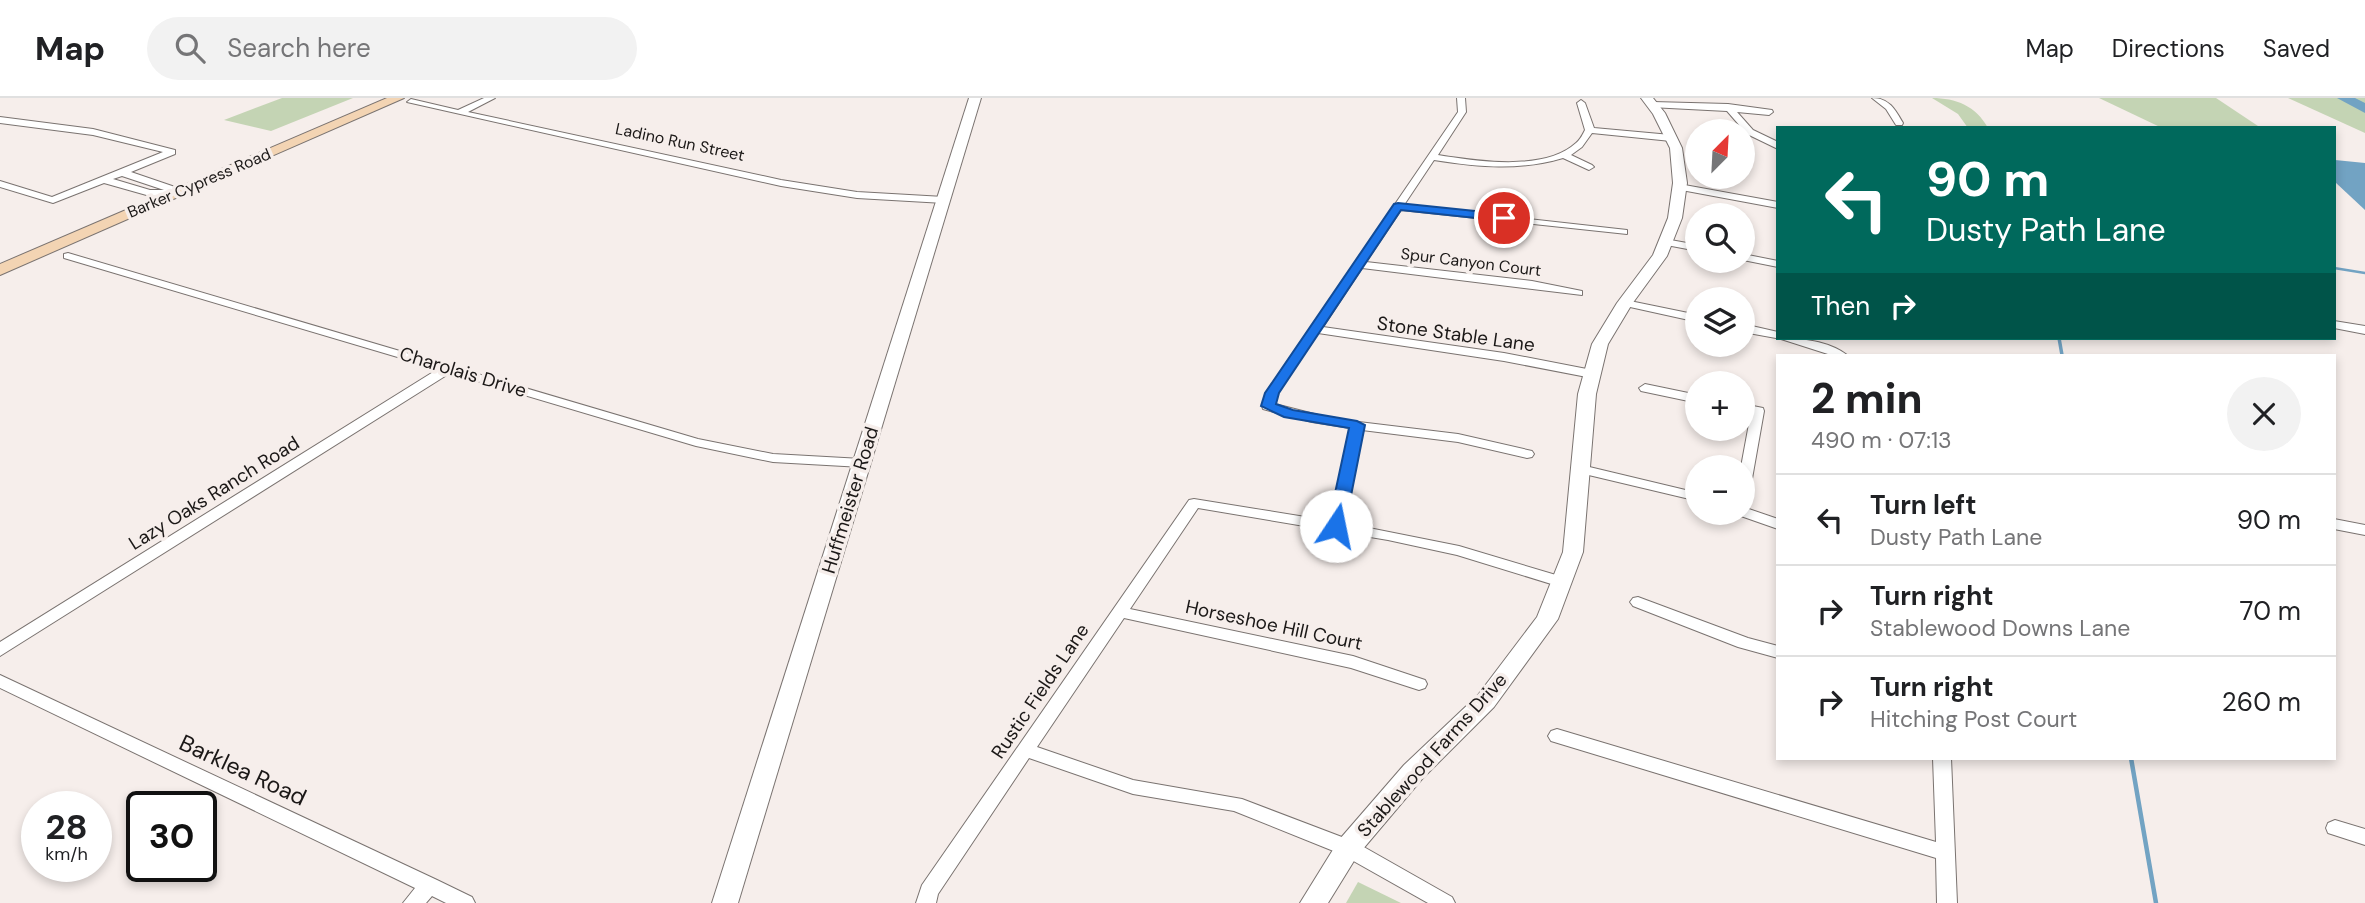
<!DOCTYPE html>
<html lang="en">
<head>
<meta charset="utf-8">
<style>
  body { margin:0; font-family:"DM Sans",sans-serif; background:#f2f2f2; color:#202124; height:100vh; display:flex; flex-direction:column; font-size:26px; white-space:nowrap }
  * { box-sizing:border-box; margin:0 }
  p { font-size:23px; color:#757577 }
  .icon { flex:none; width:38px; height:38px; fill:none; stroke:currentColor; stroke-width:2; stroke-linecap:round; stroke-linejoin:round }
  .map { position:relative; flex:1; overflow:hidden }
  .details { position:absolute; left:1776px; top:256px; width:560px; height:406px; display:flex; flex-direction:column; background:#fff; border-radius:0px; box-shadow:0 4px 10px #0003 }
  .details>* { flex:none }
  .hud { position:absolute; left:1776px; top:28px; width:560px; height:214px; border-radius:0px; box-shadow:0 4px 10px #0003; background:#00695c; color:#fff; overflow:hidden }
  .needle { width:46px; rotate:24deg }
  .fabs { position:absolute; left:1685px; top:21px; display:grid; gap:14px }
  .fabs a { display:grid; place-items:center; width:70px; height:70px; border-radius:50%; background:#fff; box-shadow:0 4px 10px #0003; font-size:35px }
  .speed { position:absolute; left:21px; top:693px; display:flex; gap:14px; font-size:35px; font-weight:700; text-align:center }
  .speed>* { display:grid; place-content:center; width:91px; height:91px; border-radius:50%; background:#fff; box-shadow:0 4px 10px #0003; line-height:1 }
  .speed small { font-size:18px; font-weight:400 }
  .speed .limit { border:4px solid #111; border-radius:10px; background:#fff; color:#111 }
  .pin { position:absolute; display:grid; place-items:center; width:60px; height:60px; color:#fff; margin:-30px; border:4px solid #fff; border-radius:50%; box-shadow:0 2px 7px #0007 }
  .me { position:absolute; width:77px; margin:-38px; rotate:11deg; stroke-linejoin:round; filter:drop-shadow(0 0 5px #0008) }
  .turn { display:flex; align-items:center; gap:24px; height:147px; padding:0 35px; font-size:32px }
  .turn .icon { width:91px; height:91px; stroke-width:2.5 }
  .turn b { display:block; font-size:49px; line-height:60px }
  .then { display:flex; align-items:center; height:66px; padding:0 35px; background:#0003; gap:14px; font-size:26px }
  .round { display:grid; place-items:center; flex:none; width:74px; height:74px; border-radius:37px; background:#f2f2f2 }
  .summary { display:flex; align-items:center; justify-content:space-between; height:119px; padding:0 35px }
  h1 { font-size:42px; font-weight:800; line-height:52px }
  ul { padding:0; list-style:none }
  li { display:flex; align-items:center; gap:21px; height:91px; padding:0 35px; border-top:2px solid #e0e0e0 }
  li div { flex:1 }
  li b { display:block; font-size:26px }
  li em { font-style:normal }
  header { display:flex; align-items:center; gap:42px; box-sizing:border-box; height:98px; padding:0 35px; background:#fff; border-bottom:2px solid #e0e0e0 }
  header strong { font-size:33px }
  nav { display:flex; gap:38px; margin-inline-start:auto; font-size:24px }
  .search { width:490px; height:63px; background:#f2f2f2; display:flex; align-items:center; gap:18px; box-sizing:border-box; padding:0 24px; border-radius:38px; color:#757577; font-size:26px }
  .map>svg:first-child { display:block }
</style>
</head>
<body>
<header>
<strong>Map</strong>
<div class="search"><svg class="icon" aria-label="search" viewBox="0 0 24 24"><circle cx="10" cy="10" r="6"/><path d="M15 15l6 6"/></svg>Search here</div>
<nav><a>Map</a><a>Directions</a><a>Saved</a></nav>
</header>
<div class="map">
<svg width="2365" height="805" viewBox="0 0 2365 805">
  <rect width="100%" height="100%" fill="#f6eeeb"/>
  <g fill="#c4d4b4">
    <path d="M282 0H353L271 33 224 22Z"/>
    <path d="M1932 0C1956 0 1976 8 1988 30H1968L1958 16Z"/>
    <path d="M2099 0H2216L2261 30 2160 29Z"/>
    <path d="M2288 0H2365V35Z"/>
    <path d="M1358 784 1401 805H1346Z"/>
  </g>
  <path fill="#72a3c3" d="M2335 62 2365 65V112L2335 84Z"/>
  <g fill="none" stroke-linecap="round" stroke-linejoin="round">
    <path stroke="#72a3c3" stroke-width="2.5" d="M2334 170 2365 175"/>
    <path stroke="#72a3c3" stroke-width="3.5" d="M2059 240 2062 257"/>
    <path stroke="#72a3c3" stroke-width="4.5" d="M2131 660 2156 805"/>
    <path fill="#72a3c3" fill-rule="evenodd" d="M2337 0H2355L2365 5V15Z"/>
    <defs>
      <g id="minor">
        <path d="M484 0H495L468 14 781 82 857 94 944 99 949 102 944 105 857 100 781 88 407 4 411 1 458 12Z"/>
        <path d="M1457 0H1465L1466 14 1438 57C1475 63 1545 74 1576 45 1580 42 1583 36 1585 32L1577 5 1581 2 1585 5 1594 30 1671 37 1676 40 1671 43 1592 35 1582 49 1571 57 1592 67 1594 69 1589 72 1563 60C1520 73 1478 69 1434 62L1404 107 1627 132V136L1401 112 1366 164 1532 183 1582 193V197L1362 170 1323 229 1504 255 1592 272 1598 276 1592 280 1504 263 1318 235 1278 295 1275 306 1334 321 1458 336 1532 353 1534 356 1532 359 1527 360 1458 344 1362 332 1344 425 1459 448 1566 480 1569 484 1566 488 1561 489 1457 457 1388 442 1198 410 1130 511 1353 558 1425 582 1427 586 1425 590 1419 592 1351 570 1124 520 1037 649 1133 682 1242 701 1355 744 1452 799 1455 805H1428L1341 756 1234 713 1133 696 1029 660 938 796 936 805H916L922 787 1189 402 1194 401 1330 423 1350 330 1312 324 1263 311 1262 308 1266 295 1458 14Z"/>
        <path d="M1872 0C1889 0 1895 11 1903 25L1902 27H1896L1886 11Z"/>
        <path d="M1653 4 1728 6 1772 12 1773 14 1769 17 1737 14 1753 32 1778 44V51L1747 36 1727 13 1650 9 1649 7Z"/>
        <path d="M0 19 93 31 175 52V56L131 74 175 89 181 94 176 97 150 98 104 85 53 105 0 89V83L52 99 163 54 93 37 0 25ZM122 78 164 92H150L113 81Z"/>
        <path d="M1679 86 1778 104V110L1676 91 1674 89Z"/>
        <path d="M1665 141 1698 147V153L1661 146V142Z"/>
        <path d="M68 155 698 341 773 356 862 361 869 365 862 369 773 364 696 348 450 275 0 558V544L438 271 64 160V156Z"/>
        <path d="M1743 156 1778 163V169L1743 162Z"/>
        <path d="M1625 202 1698 217V224L1621 207V203Z"/>
        <path d="M2334 223 2365 228V236L2334 230Z"/>
        <path d="M1743 226 1778 234V240C1800 240 1829 243 1847 257H1831L1781 241 1743 234Z"/>
        <path d="M1645 286 1698 297V305L1641 293 1639 290Z"/>
        <path d="M1743 306 1763 310 1764 313 1750 392 1743 396V369H1741L1751 315 1743 314Z"/>
        <path d="M1581 367 1698 395V403L1576 374 1574 371Z"/>
        <path d="M1743 409 1778 421V431L1738 417 1736 415H1743Z"/>
        <path d="M2334 421 2365 427V437L2334 431Z"/>
        <path d="M1638 499 1748 540 1778 548V560L1738 549 1633 508 1630 504 1633 500Z"/>
        <path d="M0 577 437 782 472 799 475 805H446L432 798 426 805H403L415 790 0 590Z"/>
        <path d="M1557 631 1936 744 1933 660H1951L1957 805H1937L1936 760 1551 643 1548 638 1551 633Z"/>
        <path d="M2335 722 2365 731V747L2328 735 2326 730 2328 725Z"/>
      </g>
      <g id="tertiary">
        <path d="M969 0H981L738 805H712Z"/>
        <path d="M1641 0H1653L1665 15 1682 50 1687 85 1682 120 1667 158 1632 206 1608 246 1596 296 1583 454 1558 521 1494 609 1422 681 1357 758 1328 805H1300L1339 742 1404 667 1478 597 1537 519 1563 454 1578 296 1592 246 1617 205 1653 157 1668 120 1673 85 1670 50 1653 16Z"/>
      </g>
      <path id="secondary" d="M387 0H404L0 177V166Z"/>
    </defs>
    <use href="#minor" stroke="#7a7370" stroke-width="2"/>
    <use href="#tertiary" stroke="#7a7370" stroke-width="2"/>
    <use href="#secondary" stroke="#7a7370" stroke-width="2"/>
    <use href="#minor" fill="#fff" fill-rule="evenodd"/>
    <use href="#tertiary" fill="#fff" fill-rule="evenodd"/>
    <use href="#secondary" fill="#f3d4b3" fill-rule="evenodd"/>
  </g>
  <path fill="#1a73e8" stroke="#114b97" stroke-width="2" d="M1398 105 1504 116 1510 120 1504 123 1401 112 1279 295 1276 306 1293 312 1357 323 1365 327 1345 428 1336 433 1328 428 1349 330 1284 319 1261 308 1265 295 1394 106Z"/>
  <g text-anchor="middle" dominant-baseline="central" stroke-width="7" stroke-linejoin="round" paint-order="stroke">
    <g font-size="16" fill="#1b1817" stroke="#f6eeeb">
      <text transform="translate(680 44) rotate(12)">Ladino Run Street</text>
      <text transform="translate(199 85) rotate(-23)">Barker Cypress Road</text>
      <text transform="translate(1471 164) rotate(7)">Spur Canyon Court</text>
    </g>
    <g font-size="19" fill="#1b1817" stroke="#f6eeeb">
      <text transform="translate(1456 236) rotate(8)">Stone Stable Lane</text>
      <text transform="translate(463 274) rotate(17)">Charolais Drive</text>
      <text transform="translate(214 395) rotate(-32)">Lazy Oaks Ranch Road</text>
      <text transform="translate(850 402) rotate(-73)">Huffmeister Road</text>
      <text transform="translate(1274 527) rotate(12)">Horseshoe Hill Court</text>
      <text transform="translate(1040 593) rotate(-56)">Rustic Fields Lane</text>
      <text transform="translate(1432 657) rotate(-48)">Stablewood Farms Drive</text>
    </g>
    <g font-size="23" fill="#1b1817" stroke="#f6eeeb">
      <text transform="translate(243 672) rotate(25)">Barklea Road</text>
    </g>
  </g>
</svg>
<div class="fabs">
<a><svg class="needle" viewBox="-14 -14 28 28"><path d="M0-13l5 13h-10z" fill="#e53935"/><path d="M0 13l5-13h-10z" fill="#757577"/></svg></a>
<a><svg class="icon" aria-label="search" viewBox="0 0 24 24"><circle cx="10" cy="10" r="6"/><path d="M15 15l6 6"/></svg></a>
<a><svg class="icon" aria-label="layers" viewBox="0 0 24 24"><path d="M12 4l9 5-9 5-9-5zM3 14l9 5 9-5"/></svg></a>
<a>+</a>
<a>−</a>
</div>
<div class="speed"><div>28<small>km/h</small></div><div class="limit">30</div></div>
<div class="pin" style="left:1504px;top:120px;background:#d93025"><svg class="icon" aria-label="arrive" viewBox="0 0 24 24"><path d="M6 21V4h12l-3 4 3 4H6"/></svg></div>
<svg class="me" style="left:1336px;top:428px" viewBox="-20 -20 40 40"><circle r="19" fill="#fff"/><path d="M0-13L10 11 0 6-10 11z" fill="#1a73e8"/></svg>
<div class="hud">
<div class="turn"><svg class="icon" aria-label="left" viewBox="0 0 24 24"><path d="M17 20v-9H6M10 6l-5 5 5 5"/></svg><div><b>90 m</b>Dusty Path Lane</div></div>
<div class="then">Then<svg class="icon" aria-label="right" viewBox="0 0 24 24"><path d="M7 20v-9h11M14 6l5 5-5 5"/></svg></div>
</div>
<section class="details">
<div class="summary"><div><h1>2 min</h1><p>490 m · 07:13</p></div><a class="round"><svg class="icon" aria-label="close" viewBox="0 0 24 24"><path d="M6 6l12 12M18 6L6 18"/></svg></a></div>
<ul>
<li><svg class="icon" aria-label="left" viewBox="0 0 24 24"><path d="M17 20v-9H6M10 6l-5 5 5 5"/></svg><div><b>Turn left</b><p>Dusty Path Lane</p></div><em>90 m</em></li>
<li><svg class="icon" aria-label="right" viewBox="0 0 24 24"><path d="M7 20v-9h11M14 6l5 5-5 5"/></svg><div><b>Turn right</b><p>Stablewood Downs Lane</p></div><em>70 m</em></li>
<li><svg class="icon" aria-label="right" viewBox="0 0 24 24"><path d="M7 20v-9h11M14 6l5 5-5 5"/></svg><div><b>Turn right</b><p>Hitching Post Court</p></div><em>260 m</em></li>
</ul>
</section>
</div>
</body>
</html>
